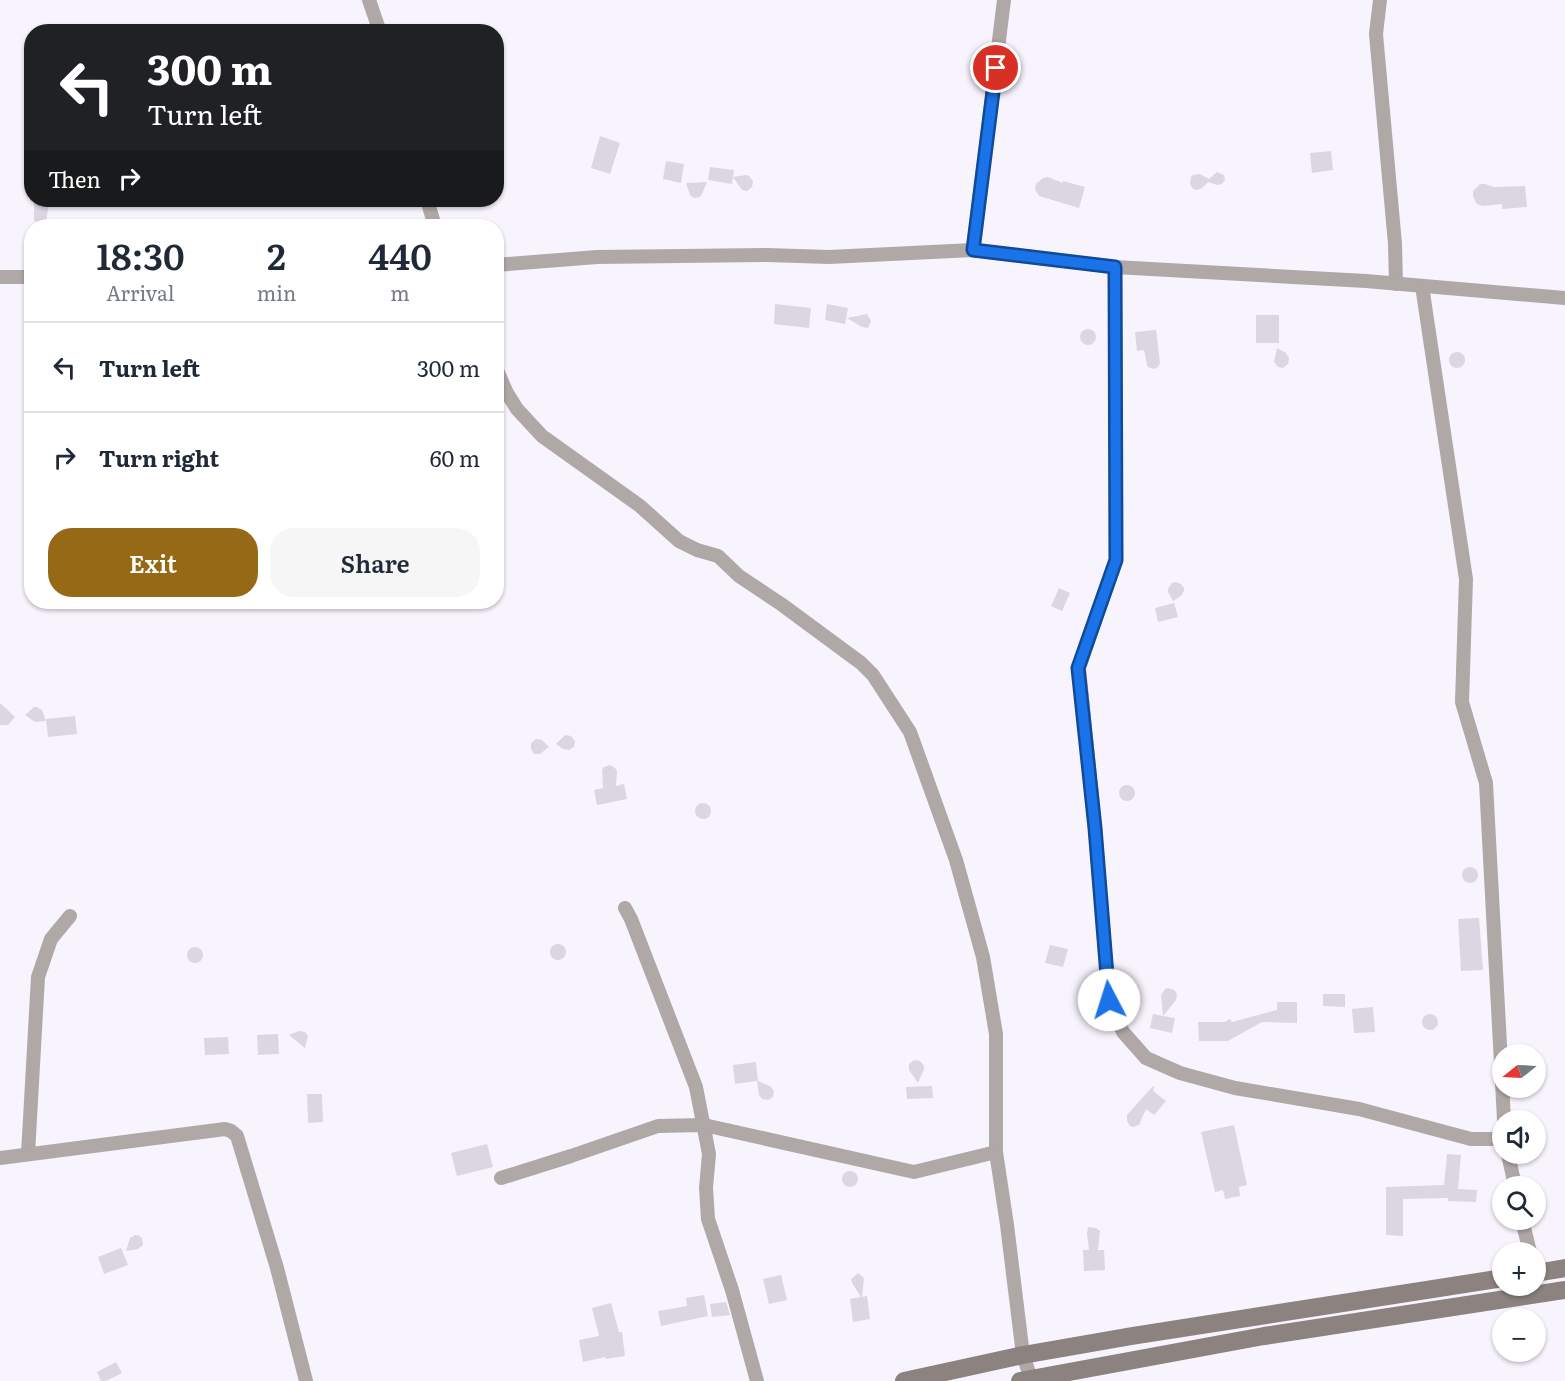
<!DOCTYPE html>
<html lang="en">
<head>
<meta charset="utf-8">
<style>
  body { margin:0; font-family:Literata,serif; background:#f6f6f7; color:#1f2937; height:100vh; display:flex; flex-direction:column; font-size:22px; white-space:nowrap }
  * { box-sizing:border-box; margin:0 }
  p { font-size:20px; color:#747a83 }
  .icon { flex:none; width:33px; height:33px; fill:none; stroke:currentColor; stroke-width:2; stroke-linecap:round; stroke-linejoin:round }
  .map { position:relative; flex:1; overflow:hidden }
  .drawer { position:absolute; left:24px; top:219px; width:480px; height:390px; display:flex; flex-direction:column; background:#fff; border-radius:24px; box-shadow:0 2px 4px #0004 }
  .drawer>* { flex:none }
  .hud { position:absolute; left:24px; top:24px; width:480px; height:183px; border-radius:24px; box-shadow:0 2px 4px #0004; background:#202124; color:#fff; overflow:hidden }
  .needle { width:39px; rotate:252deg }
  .tools { position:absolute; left:1492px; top:1044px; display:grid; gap:12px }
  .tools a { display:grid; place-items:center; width:54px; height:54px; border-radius:50%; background:#fff; box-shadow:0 2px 4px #0004; font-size:30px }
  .pin { position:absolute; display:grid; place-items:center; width:51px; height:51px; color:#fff; margin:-26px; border:3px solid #fff; border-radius:50%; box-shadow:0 2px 6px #0007 }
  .me { position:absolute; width:66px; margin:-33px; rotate:355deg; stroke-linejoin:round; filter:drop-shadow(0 0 4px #0008) }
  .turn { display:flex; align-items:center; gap:21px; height:126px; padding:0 24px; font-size:27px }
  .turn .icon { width:78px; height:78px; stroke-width:2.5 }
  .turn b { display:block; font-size:42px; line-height:51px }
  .then { display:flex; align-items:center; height:57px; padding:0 24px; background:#0003; gap:12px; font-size:22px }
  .eta { display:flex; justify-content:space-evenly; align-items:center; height:102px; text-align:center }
  .eta b { font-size:36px; font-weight:600; line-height:42px }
  .button { display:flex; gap:12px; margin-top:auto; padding:12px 24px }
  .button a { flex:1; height:69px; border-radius:24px; background:#956916; color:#fff; font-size:24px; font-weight:600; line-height:69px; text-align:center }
  .button a+a { background:#f6f6f7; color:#1f2937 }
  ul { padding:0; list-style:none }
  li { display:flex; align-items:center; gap:18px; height:90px; padding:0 24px; border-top:2px solid #e0e1e3 }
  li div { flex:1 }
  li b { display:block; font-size:22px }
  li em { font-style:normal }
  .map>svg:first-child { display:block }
</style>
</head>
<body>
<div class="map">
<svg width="1565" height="1381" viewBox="0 0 1565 1381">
  <rect width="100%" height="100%" fill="#f8f4fe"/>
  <g fill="#dbd6e2">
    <path d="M600 136 620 143 610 174 591 168Z"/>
    <path d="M1331 151 1333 170 1312 173 1310 153Z"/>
    <path d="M666 161 684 164 681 183 663 179Z"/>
    <path d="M710 167 734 170 733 177 746 175 749 176 753 181 752 187 747 191 742 190 733 177 732 184 708 180Z"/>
    <path d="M1217 172 1224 175 1225 180 1222 184 1217 185 1208 182 1202 188 1197 190 1193 189 1190 184 1191 177 1193 175 1200 174 1209 179Z"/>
    <path d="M1048 177 1063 183V181L1085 187 1079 208 1039 196 1035 189 1036 184 1043 178Z"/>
    <path d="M707 182 702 194 700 197 694 198 690 195 686 183Z"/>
    <path d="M1480 184H1485L1494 187 1525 186 1527 207 1502 209V204L1483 206 1479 205 1476 203 1473 196V191Z"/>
    <path d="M34 200H49L46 224 38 225 34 220Z"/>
    <path d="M775 304 811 308 809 328 774 324Z"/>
    <path d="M827 304 848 308 845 324 825 320Z"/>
    <path d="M867 314 871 321 868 328 862 327 847 318Z"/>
    <rect x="1256" y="315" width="23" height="28"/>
    <circle cx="1088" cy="337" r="8"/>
    <path d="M1156 330 1160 363 1158 367 1154 369 1148 367 1147 365 1144 350 1137 351 1135 332Z"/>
    <path d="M1277 348 1286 353 1289 358 1288 364 1283 368 1278 367 1274 362Z"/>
    <circle cx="1457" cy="360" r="8"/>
    <path d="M1175 582 1181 584 1184 588V591L1181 596 1173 601 1168 592V589L1172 583Z"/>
    <path d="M1059 588 1070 593 1062 611 1051 606Z"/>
    <path d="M1174 603 1178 617 1158 622 1155 608Z"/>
    <path d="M0 703 15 717 8 725H0Z"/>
    <path d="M34 707H37L42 710 46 721 35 722 25 715Z"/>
    <path d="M75 716 77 734 48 737 46 719Z"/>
    <path d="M565 735 571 736 575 741 574 747 569 750 563 749 556 744Z"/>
    <path d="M536 739 542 740 549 747 540 754H534L531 749V743Z"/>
    <path d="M610 765 615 768 617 771 616 786 624 784 627 799 597 805 594 790 603 788 602 770 604 767Z"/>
    <circle cx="1127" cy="793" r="8"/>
    <circle cx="703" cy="811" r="8"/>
    <circle cx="1470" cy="875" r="8"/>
    <path d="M1479 918 1483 970 1461 971 1458 919Z"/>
    <circle cx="558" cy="952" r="8"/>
    <path d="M1050 945 1068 949 1063 967 1045 963Z"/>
    <circle cx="195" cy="955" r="8"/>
    <path d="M1168 988 1174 990 1177 994 1176 1000 1163 1016 1175 1018 1172 1033 1150 1028 1153 1014 1163 1016 1161 995 1165 989Z"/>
    <path d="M1323 994H1345V1007L1323 1006Z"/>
    <path d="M1277 1002H1297V1023L1262 1022 1228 1041H1199L1198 1022H1224L1230 1019 1232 1022 1277 1010Z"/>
    <path d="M1373 1007 1375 1032 1354 1033 1352 1009Z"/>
    <circle cx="1430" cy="1022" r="8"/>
    <path d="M299 1031 305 1032 308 1036 305 1048 289 1035Z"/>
    <path d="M278 1034 279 1054 258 1055 257 1035Z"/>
    <path d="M228 1037 229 1054 205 1055 204 1038Z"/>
    <path d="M914 1060 920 1061 924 1066V1069L918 1083 909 1070V1064Z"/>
    <path d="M756 1062 758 1081 770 1086 774 1091 773 1097 768 1100 762 1099 759 1095 757 1081 735 1084 733 1065Z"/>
    <path d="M932 1086 933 1098 907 1099 906 1087Z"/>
    <path d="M1153 1086 1154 1087 1153 1091 1166 1101 1154 1115 1146 1109 1139 1125 1133 1127 1130 1126 1127 1121V1115Z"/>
    <path d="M307 1094H322L323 1122 308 1123Z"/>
    <path d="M1234 1125 1247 1185 1239 1187 1240 1196 1225 1199 1223 1190 1215 1192 1201 1132Z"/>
    <path d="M487 1144 493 1167 457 1176 451 1153Z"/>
    <path d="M1447 1154 1461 1155 1458 1189 1477 1190 1476 1202 1448 1201V1198L1403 1199V1236L1386 1235V1187L1444 1185Z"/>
    <circle cx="850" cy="1179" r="8"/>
    <path d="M1088 1227 1096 1228 1100 1231 1098 1250H1104L1105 1270 1084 1271 1083 1250H1089L1087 1234Z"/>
    <path d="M135 1235H138L142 1238 143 1245 138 1249 126 1251 130 1238Z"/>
    <path d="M121 1248 128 1265 104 1274 98 1257Z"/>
    <path d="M858 1273 864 1278 862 1297 867 1296 870 1319 853 1322 850 1299 861 1297 852 1283 851 1279Z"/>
    <path d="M781 1275 787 1300 769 1304 763 1279Z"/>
    <path d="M704 1295 708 1316 661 1326 658 1311 687 1306 686 1298Z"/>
    <path d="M726 1302 730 1315 712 1317 710 1304Z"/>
    <path d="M611 1303 619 1332H622L625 1356 606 1359 605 1357 583 1362 579 1340 599 1336 592 1308Z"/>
    <path d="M116 1362 122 1373 106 1381H101L97 1372Z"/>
  </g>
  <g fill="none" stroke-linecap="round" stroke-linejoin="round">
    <g stroke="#afa8a6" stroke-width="14">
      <path d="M369 0 380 32"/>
      <path d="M1380 0 1376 34 1395 244 1396 284"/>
      <path d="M427 200 435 226"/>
      <path d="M973 250 1004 0"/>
      <path d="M496 265 597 257 767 255 829 257 973 250 1115 267 1366 281 1565 298"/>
      <path d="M1115 267 1116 560 1079 668 1095 828 1109 1000 1123 1032 1146 1058 1180 1073 1235 1088 1359 1109 1471 1139H1503"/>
      <path d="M0 277H32"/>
      <path d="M1422 286 1466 579 1462 702 1486 783 1504 1120"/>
      <path d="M496 368 507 393 517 409 542 436 640 506 679 541 697 550 718 556 739 576 781 604 861 663 873 675 910 732 956 860 983 957 996 1034V1152L1007 1225 1023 1355 1031 1379"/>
      <path d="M625 908 631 919 696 1087 709 1154 706 1188 708 1219 732 1290 757 1381"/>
      <path d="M28 1154 38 977 51 939 70 916"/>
      <path d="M1508 1154 1515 1186"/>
      <path d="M0 1158 225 1129 231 1131 237 1136 277 1268 306 1381"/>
      <path d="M501 1178 571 1156 658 1126 704 1125 914 1172 996 1152"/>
      <path d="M1522 1220 1530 1252"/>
    </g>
    <g stroke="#8c8380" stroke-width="18">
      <path d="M1536 1273 1565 1268"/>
      <path d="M904 1381 1023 1355 1132 1336 1503 1278"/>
      <path d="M1020 1381 1264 1336 1565 1290"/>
    </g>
  </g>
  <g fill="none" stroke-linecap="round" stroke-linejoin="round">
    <defs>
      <path id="route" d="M996 68 973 250 1115 267 1116 560 1078 668 1095 828 1109 1000"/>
    </defs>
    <use href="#route" stroke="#114b97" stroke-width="15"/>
    <use href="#route" stroke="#1a73e8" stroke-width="10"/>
  </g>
</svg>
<div class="tools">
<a><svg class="needle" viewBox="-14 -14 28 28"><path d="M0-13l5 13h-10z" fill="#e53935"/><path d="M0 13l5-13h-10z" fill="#747a83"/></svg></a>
<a><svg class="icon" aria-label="sound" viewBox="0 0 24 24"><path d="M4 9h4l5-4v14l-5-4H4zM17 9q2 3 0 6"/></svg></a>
<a><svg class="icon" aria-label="search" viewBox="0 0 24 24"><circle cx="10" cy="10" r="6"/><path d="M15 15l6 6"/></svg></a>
<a>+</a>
<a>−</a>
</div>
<div class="pin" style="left:996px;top:68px;background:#d93025"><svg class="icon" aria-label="arrive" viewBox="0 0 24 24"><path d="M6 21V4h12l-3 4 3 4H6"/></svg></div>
<svg class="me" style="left:1109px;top:1000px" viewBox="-20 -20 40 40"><circle r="19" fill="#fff"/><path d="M0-13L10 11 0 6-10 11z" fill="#1a73e8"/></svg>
<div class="hud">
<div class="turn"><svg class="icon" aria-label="left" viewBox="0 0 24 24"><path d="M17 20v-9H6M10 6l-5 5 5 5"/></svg><div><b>300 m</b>Turn left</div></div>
<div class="then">Then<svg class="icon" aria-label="right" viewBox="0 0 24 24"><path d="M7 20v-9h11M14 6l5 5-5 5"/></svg></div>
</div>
<section class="drawer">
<div class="eta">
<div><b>18:30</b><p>Arrival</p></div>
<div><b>2</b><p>min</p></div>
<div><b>440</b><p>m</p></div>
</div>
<ul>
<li><svg class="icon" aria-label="left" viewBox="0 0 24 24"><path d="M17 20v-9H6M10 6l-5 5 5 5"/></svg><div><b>Turn left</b></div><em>300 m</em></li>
<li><svg class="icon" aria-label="right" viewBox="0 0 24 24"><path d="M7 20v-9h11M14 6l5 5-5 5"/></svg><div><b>Turn right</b></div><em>60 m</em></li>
</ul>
<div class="button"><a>Exit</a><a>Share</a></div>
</section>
</div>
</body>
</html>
